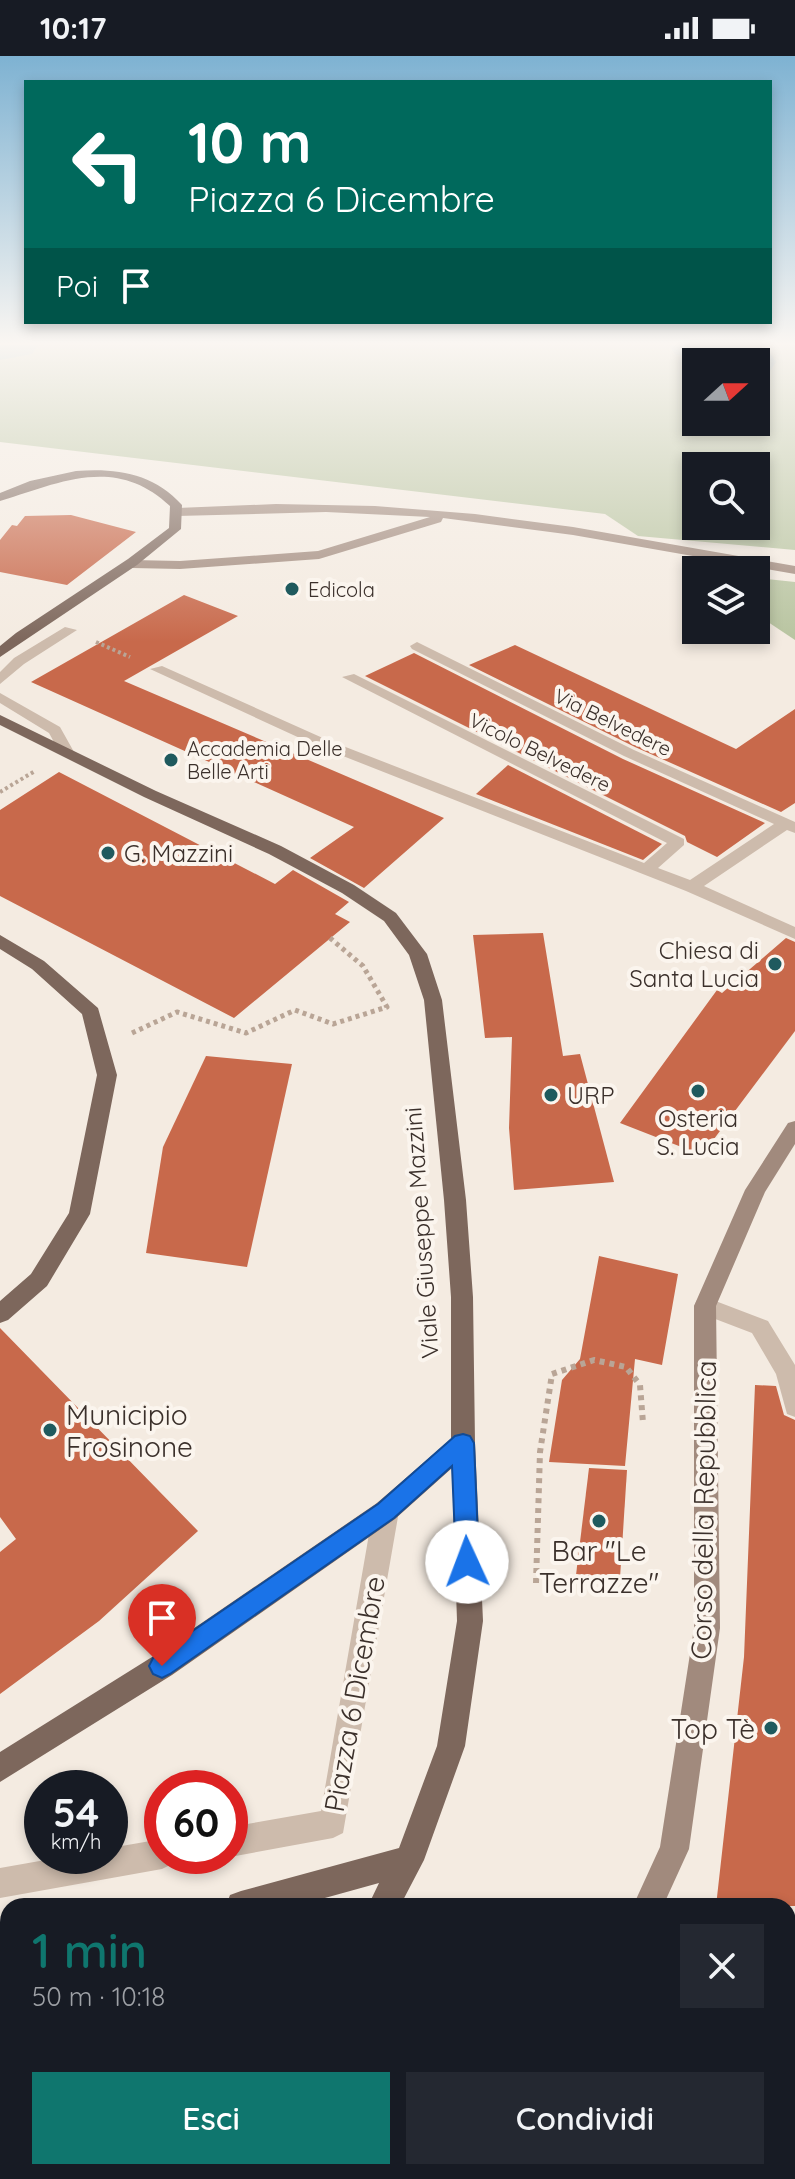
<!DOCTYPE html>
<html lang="it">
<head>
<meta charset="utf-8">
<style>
  body { margin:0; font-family:Quicksand,sans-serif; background:#242831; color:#f1f3f6; height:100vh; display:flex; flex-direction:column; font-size:30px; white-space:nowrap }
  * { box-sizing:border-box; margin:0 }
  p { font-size:26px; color:#9ea1a6 }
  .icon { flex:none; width:44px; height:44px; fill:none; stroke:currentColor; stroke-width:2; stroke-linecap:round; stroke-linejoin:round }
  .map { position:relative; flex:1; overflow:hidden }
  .side { position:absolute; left:0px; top:1842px; width:796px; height:282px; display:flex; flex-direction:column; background:#171b24; border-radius:24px 24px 0 0; box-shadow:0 4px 12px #0003 }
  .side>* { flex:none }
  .guide { position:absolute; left:24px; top:24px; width:748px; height:244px; border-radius:0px; box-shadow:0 4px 12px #0003; background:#00695c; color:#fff; overflow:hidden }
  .needle { width:52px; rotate:69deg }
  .buttons { position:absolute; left:682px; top:292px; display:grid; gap:16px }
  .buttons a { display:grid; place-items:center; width:88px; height:88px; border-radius:0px; background:#171b24; box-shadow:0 4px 12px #0003; font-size:40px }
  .speed { position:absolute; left:24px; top:1714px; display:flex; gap:16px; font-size:40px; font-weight:700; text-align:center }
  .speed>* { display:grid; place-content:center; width:104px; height:104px; border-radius:50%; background:#171b24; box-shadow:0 4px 12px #0003; line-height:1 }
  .speed small { font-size:20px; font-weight:400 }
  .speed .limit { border:12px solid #d22; background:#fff; color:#111 }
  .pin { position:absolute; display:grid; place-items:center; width:68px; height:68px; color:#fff; margin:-82px -34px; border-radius:50% 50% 50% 0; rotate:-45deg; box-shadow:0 0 8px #0007 }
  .pin .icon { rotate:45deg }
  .me { position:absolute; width:88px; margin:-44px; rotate:358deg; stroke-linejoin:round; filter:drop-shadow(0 0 6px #0008) }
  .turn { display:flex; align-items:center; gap:28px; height:168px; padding:0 32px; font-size:36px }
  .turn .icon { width:104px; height:104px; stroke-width:2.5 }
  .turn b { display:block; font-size:56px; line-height:68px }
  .then { display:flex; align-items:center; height:76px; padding:0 32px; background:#0003; gap:16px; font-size:30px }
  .round { display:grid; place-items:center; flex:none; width:84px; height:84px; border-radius:0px; background:#242831 }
  .summary { display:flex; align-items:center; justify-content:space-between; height:136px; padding:0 32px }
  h1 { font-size:48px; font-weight:600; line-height:60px; color:#0f766e }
  .action { display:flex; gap:16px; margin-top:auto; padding:16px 32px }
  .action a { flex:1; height:92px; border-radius:0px; background:#0f766e; color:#fff; font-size:32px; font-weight:600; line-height:92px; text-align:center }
  .action a+a { background:#242831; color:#f1f3f6 }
  .status { display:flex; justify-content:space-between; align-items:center; height:56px; padding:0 40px; background:#171b24; direction:ltr }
  .status svg { height:22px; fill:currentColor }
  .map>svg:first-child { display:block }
</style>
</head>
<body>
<div class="status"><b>10:17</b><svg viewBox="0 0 49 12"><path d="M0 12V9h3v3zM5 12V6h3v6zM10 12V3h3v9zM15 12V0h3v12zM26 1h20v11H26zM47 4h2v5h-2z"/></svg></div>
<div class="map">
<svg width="795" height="2123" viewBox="0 0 795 2123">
  <rect width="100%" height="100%" fill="#f4ebe1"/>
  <g fill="#b8c4a0" fill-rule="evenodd">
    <path d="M0 289H795V494L638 480 605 458 0 386ZM696 306H756V366H696ZM696 410H756V470H696Z"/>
    <path d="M756 522 795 526V584L756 558Z"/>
  </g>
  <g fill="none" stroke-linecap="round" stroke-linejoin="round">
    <g fill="#7fb0b2" fill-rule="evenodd">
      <path d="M0 289H38L32 298 0 304Z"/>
      <path d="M669 289H739L770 297 776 306 770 315 756 319V306H704L675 298Z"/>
    </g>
  </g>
  <g fill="#c8694b">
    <path d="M71 459 136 476 67 529 0 516V484L12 469 17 470 25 460Z"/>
    <path d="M184 539 238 560 124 625 444 762 364 832 310 802 354 771 31 626Z"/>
    <path d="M515 589 736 693 795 653V747L781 756 635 691 469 609Z"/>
    <path d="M414 597 623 703 765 767 717 801 687 786 685 780 365 620Z"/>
    <path d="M508 709 662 788 643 804 476 738Z"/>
    <path d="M59 716 275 828 293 814 349 846 335 858 350 866 234 962 0 840V754Z"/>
    <path d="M543 877 563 1000 580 998 614 1126 514 1134 509 1072 512 981 485 982 473 879Z"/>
    <path d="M786 882 795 886V975L702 1099 620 1067 717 934 722 937Z"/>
    <path d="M206 1000 292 1008 247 1211 146 1197 163 1091Z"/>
    <path d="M599 1200 678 1218 662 1309 635 1303 625 1410 549 1406 562 1324 580 1303Z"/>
    <path d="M0 1272 198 1475 99 1565 0 1638V1496L16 1483 0 1461Z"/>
    <path d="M755 1329 776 1330 784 1359 795 1364V1850H716L744 1601Z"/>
    <path d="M589 1412 627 1414 620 1522 576 1519Z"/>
  </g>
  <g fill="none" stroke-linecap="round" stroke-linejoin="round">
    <g stroke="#b9a596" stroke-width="4" stroke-dasharray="3 3" stroke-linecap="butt">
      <path d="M96 586 130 601"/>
      <path d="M0 736 35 715"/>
    </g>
    <path stroke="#b9a596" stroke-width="5" stroke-dasharray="4 4" stroke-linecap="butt" d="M132 977 177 956 246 977 295 954 333 968 387 951 363 910 330 882"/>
    <path stroke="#b9a596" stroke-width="6" stroke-dasharray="5 5" stroke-linecap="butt" d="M536 1527 540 1396 552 1318 594 1304 626 1311 640 1329 643 1367"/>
    <g fill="#cdbbac" fill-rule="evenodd">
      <path d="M386 1444 395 1447 399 1455 343 1777 333 1782 230 1801 228 1800 230 1771 321 1755 373 1455 377 1447Z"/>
      <path d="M162 1783V1800H176L172 1808 162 1813 0 1842V1812L68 1800H110V1792Z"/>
    </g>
    <g fill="#cdbbac" fill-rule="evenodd">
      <path d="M65 571 77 574 24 608 0 628V616L14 602Z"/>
      <path d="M417 586 634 694 795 766V777L787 774 704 830 795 871V883L686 835 315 689 150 613 162 610 325 683 644 807 667 787 342 621 354 618 684 783V789L658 812 690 824 774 768 624 700 412 593 410 590Z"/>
      <path d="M0 637 60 671 74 696 71 699H61L49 677 0 647Z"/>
      <path d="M705 1241 768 1265 795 1309V1361L787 1358 776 1318 752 1277 697 1256 694 1250 697 1244Z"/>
      <path d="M795 2026V2082L788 2085V2029Z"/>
      <path d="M788 2107 792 2116 790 2123H756L758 2116H788Z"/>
    </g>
    <g fill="#a18a7d" fill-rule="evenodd">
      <path d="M276 448 375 450 475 458 573 471 795 510V518L573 479 443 462 441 466 319 503 180 513 132 512 126 508 132 504 180 505 318 495 430 461 326 456 177 460 171 456 177 452Z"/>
      <path d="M795 1065V1088L765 1136 716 1250 720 1572 689 1793 663 1850H633L660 1791 694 1572V1250L745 1134 788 1067Z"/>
      <path d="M511 2116H545L542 2123H508Z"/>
    </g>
    <g fill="#7d675c" fill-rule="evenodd">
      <path d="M76 415C117 412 153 417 182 449L181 473 137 509 0 601V590L16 577 128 503 169 472 170 450C116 399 61 426 0 445V437L30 425Z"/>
      <path d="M0 659 156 735 281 790 354 829 396 857 427 898 442 944 466 1144 473 1241 475 1387 483 1565 465 1690 424 1804 400 1850H368L379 1827 296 1850H226L230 1839 241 1835 399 1792 437 1690 457 1565 452 1412 395 1463 172 1619 0 1726V1696L152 1601 377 1447 451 1383V1241L444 1144 424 944 409 899 384 865 342 837 269 798 144 741 0 669Z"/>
      <path d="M0 879 44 905 98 952 117 1019 90 1158 47 1230 8 1264 0 1267V1245L31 1218 69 1157 97 1019 82 958 32 913 0 893Z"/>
      <path d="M8 1890V1920L0 1922V1892Z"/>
      <path d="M57 2116H103L100 2123H54Z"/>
    </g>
  </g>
  <linearGradient id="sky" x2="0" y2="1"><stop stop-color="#7eb2d2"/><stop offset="0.49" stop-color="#faf6f2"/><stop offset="1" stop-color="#faf6f2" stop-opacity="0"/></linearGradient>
  <rect width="795" height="586" fill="url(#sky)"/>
  <path fill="#1a73e8" stroke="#114b97" stroke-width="2" d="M463 1378 470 1380 474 1387 479 1506 476 1513 467 1516 459 1513 456 1506 452 1410 394 1462 170 1618 162 1622 153 1618 149 1610 153 1602 378 1448 455 1380Z"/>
  <g fill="#1f5a5e" stroke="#fbf5ee" stroke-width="3">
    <circle cx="292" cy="533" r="8"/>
    <circle cx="171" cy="704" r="8"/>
    <circle cx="108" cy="797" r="8"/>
    <circle cx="775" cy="908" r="8"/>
    <circle cx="698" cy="1035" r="8"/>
    <circle cx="551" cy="1039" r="8"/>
    <circle cx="50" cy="1374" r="8"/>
    <circle cx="599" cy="1465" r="8"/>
    <circle cx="771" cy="1672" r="8"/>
  </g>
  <g text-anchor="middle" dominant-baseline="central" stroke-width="8" stroke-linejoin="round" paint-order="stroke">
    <g font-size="20" fill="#3b302b" stroke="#fbf5ee" text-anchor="start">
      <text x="308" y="533">Edicola</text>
      <text x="187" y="692">Accademia Delle<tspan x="187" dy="23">Belle Arti</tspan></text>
    </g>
    <g font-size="20" fill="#3b302b" stroke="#fbf5ee">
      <text transform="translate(613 666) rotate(26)">Via Belvedere</text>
      <text transform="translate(540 696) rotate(26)">Vicolo Belvedere</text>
    </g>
    <g font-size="24" fill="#3b302b" stroke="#fbf5ee" text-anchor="start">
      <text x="124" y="797">G. Mazzini</text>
      <text x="759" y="894" text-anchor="end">Chiesa di<tspan x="759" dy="28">Santa Lucia</tspan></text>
      <text x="567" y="1039">URP</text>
      <text x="698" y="1062" text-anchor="middle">Osteria<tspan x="698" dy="28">S. Lucia</tspan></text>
    </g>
    <g font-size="24" fill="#3b302b" stroke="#fbf5ee">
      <text transform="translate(421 1177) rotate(-94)">Viale Giuseppe Mazzini</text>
    </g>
    <g font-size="28" fill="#3b302b" stroke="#fbf5ee" text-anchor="start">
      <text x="66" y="1358">Municipio<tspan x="66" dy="32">Frosinone</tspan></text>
      <text x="599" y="1494" text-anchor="middle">Bar "Le<tspan x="599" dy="32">Terrazze"</tspan></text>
      <text x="755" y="1672" text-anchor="end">Top Tè</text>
    </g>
    <g font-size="28" fill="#3b302b" stroke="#fbf5ee">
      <text transform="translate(703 1454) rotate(-89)">Corso della Repubblica</text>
      <text transform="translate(354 1638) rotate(-80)">Piazza 6 Dicembre</text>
    </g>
  </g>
</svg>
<div class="buttons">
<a><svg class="needle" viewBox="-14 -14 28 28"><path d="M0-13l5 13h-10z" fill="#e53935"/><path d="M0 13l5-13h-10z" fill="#9ea1a6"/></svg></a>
<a><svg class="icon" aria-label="search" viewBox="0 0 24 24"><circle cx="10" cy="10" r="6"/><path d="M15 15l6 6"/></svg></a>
<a><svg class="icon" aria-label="layers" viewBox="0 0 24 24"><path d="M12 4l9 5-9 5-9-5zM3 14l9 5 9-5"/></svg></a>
</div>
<div class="speed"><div>54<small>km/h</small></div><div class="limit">60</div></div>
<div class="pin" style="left:162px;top:1610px;background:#d93025"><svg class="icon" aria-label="arrive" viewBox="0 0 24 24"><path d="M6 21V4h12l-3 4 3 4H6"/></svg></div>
<svg class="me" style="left:467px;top:1506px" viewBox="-20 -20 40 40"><circle r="19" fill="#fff"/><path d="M0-13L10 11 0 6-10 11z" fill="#1a73e8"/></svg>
<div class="guide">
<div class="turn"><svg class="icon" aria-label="left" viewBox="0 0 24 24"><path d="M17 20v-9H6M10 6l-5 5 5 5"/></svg><div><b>10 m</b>Piazza 6 Dicembre</div></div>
<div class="then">Poi<svg class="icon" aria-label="arrive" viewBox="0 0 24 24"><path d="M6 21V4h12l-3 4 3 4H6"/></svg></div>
</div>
<section class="side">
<div class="summary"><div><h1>1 min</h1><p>50 m · 10:18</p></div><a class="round"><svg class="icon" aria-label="close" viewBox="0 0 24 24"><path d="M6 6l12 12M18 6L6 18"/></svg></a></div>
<div class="action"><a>Esci</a><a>Condividi</a></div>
</section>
</div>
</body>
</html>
